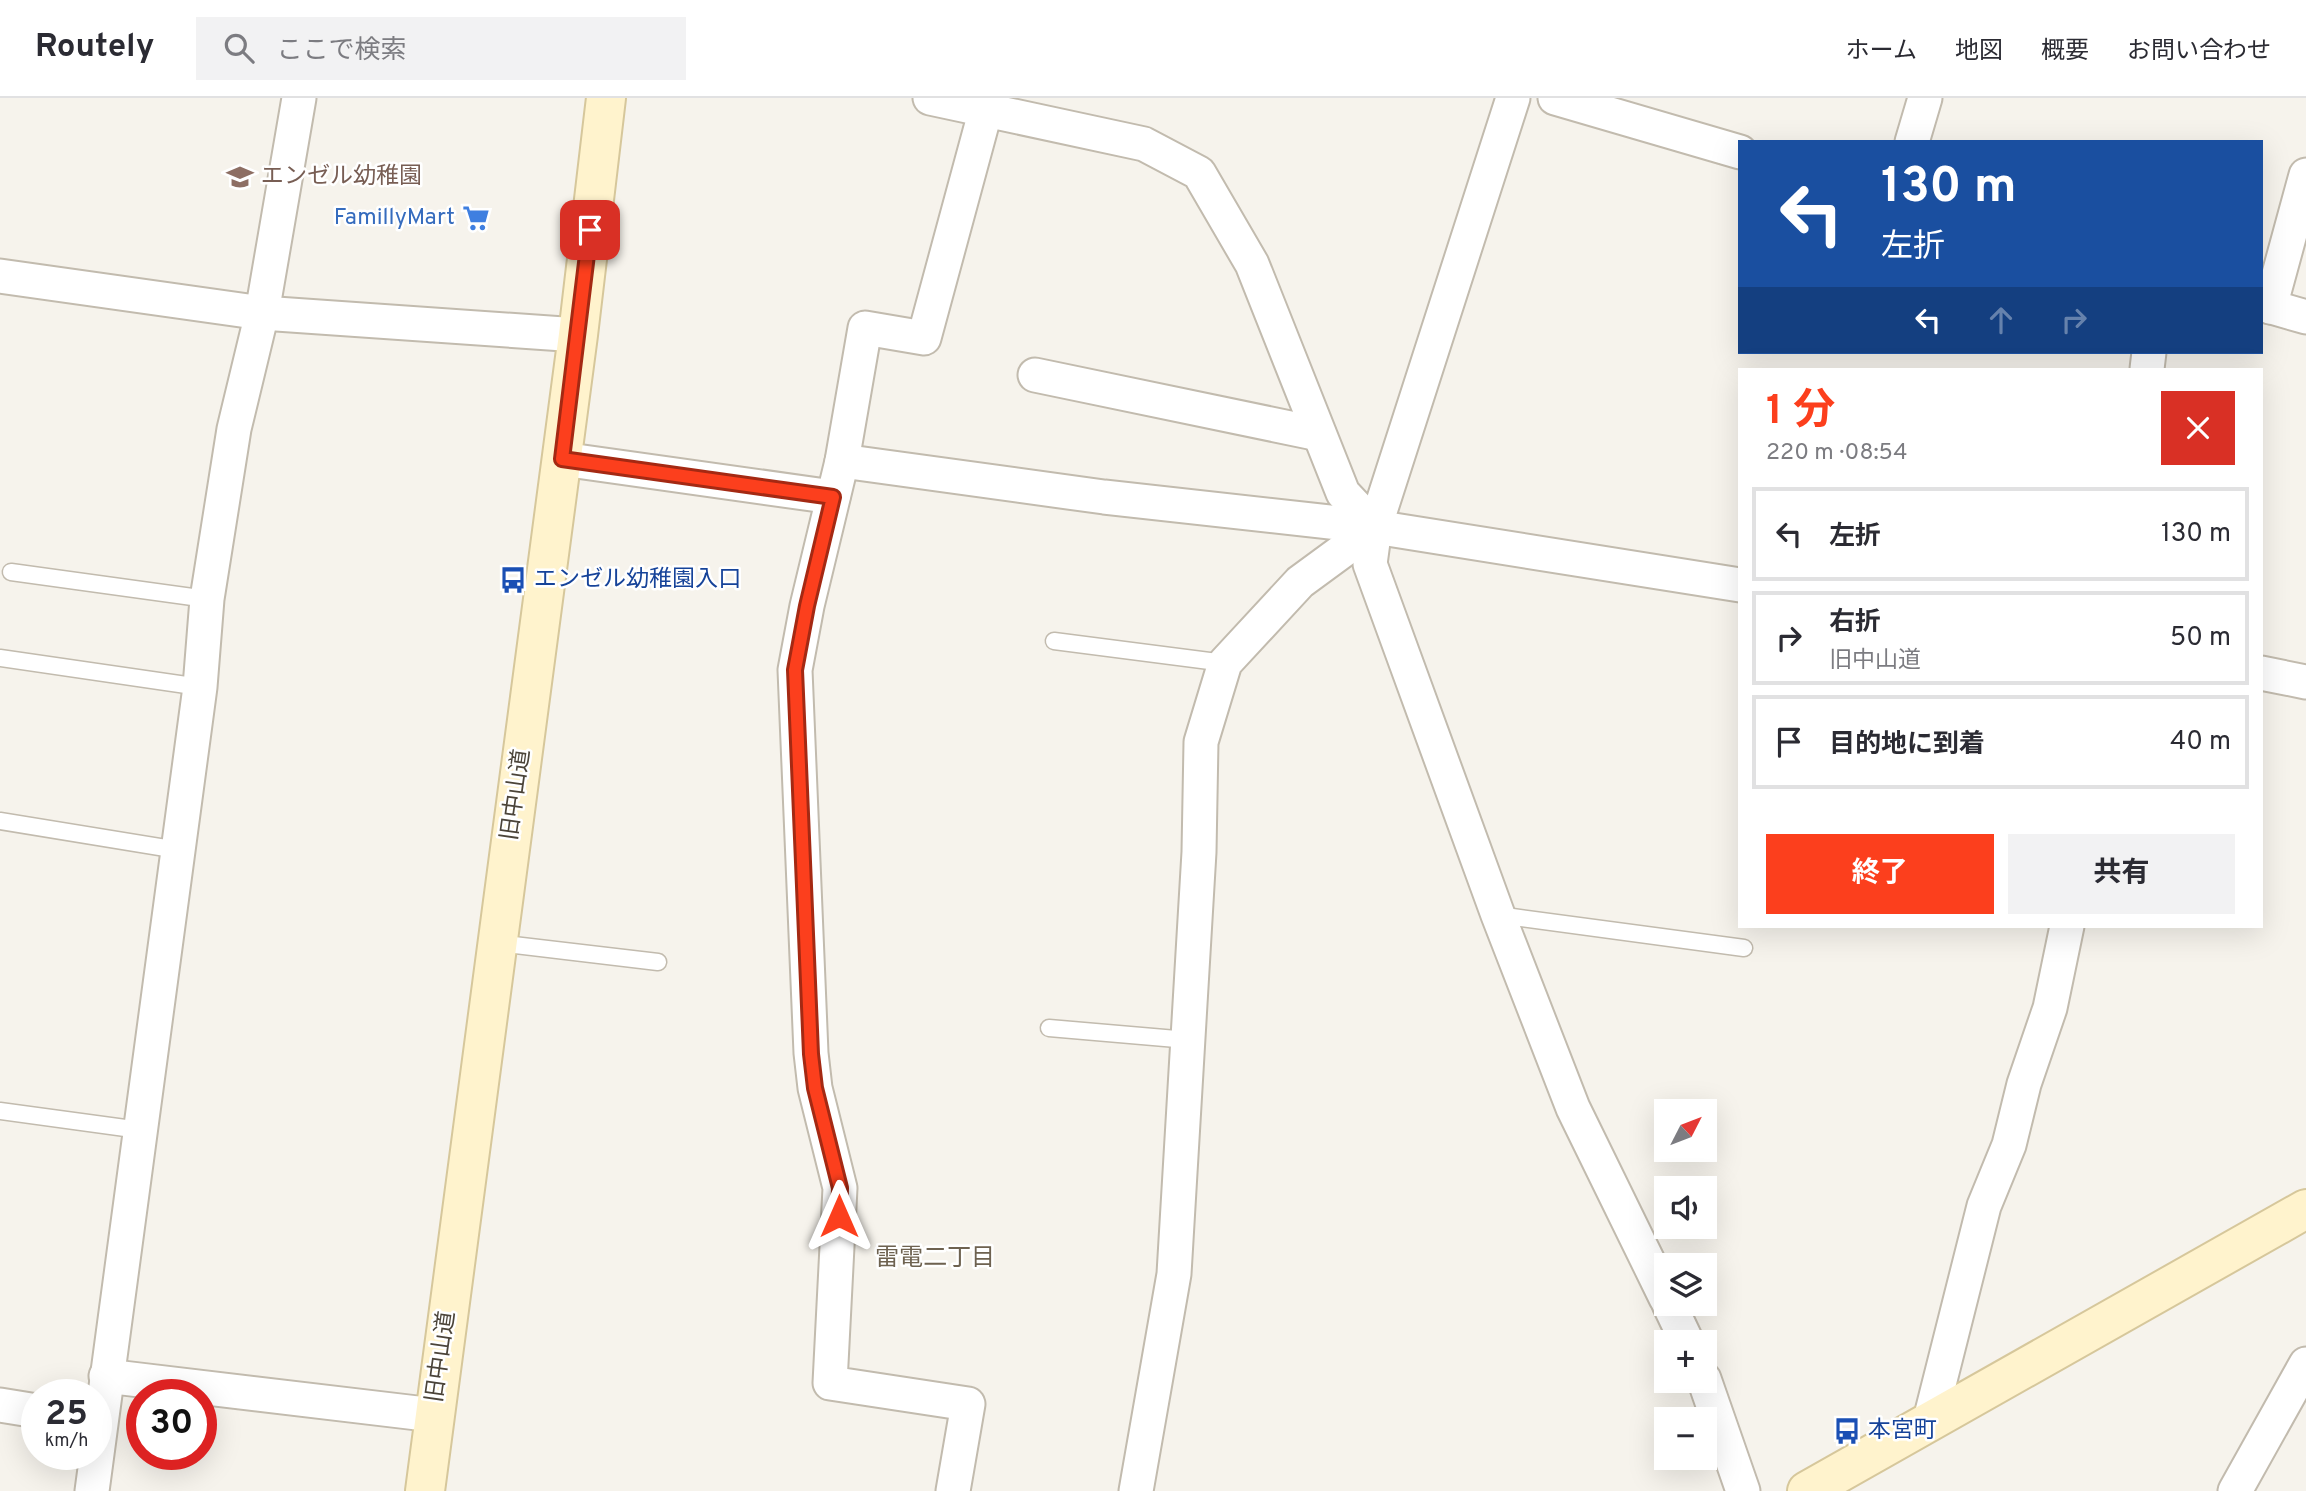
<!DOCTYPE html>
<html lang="ja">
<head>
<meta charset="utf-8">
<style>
  body { margin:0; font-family:Overpass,"Noto Sans JP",sans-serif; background:#f2f2f3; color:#2b2b33; height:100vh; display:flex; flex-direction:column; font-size:26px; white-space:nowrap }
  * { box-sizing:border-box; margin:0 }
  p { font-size:23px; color:#7c7c81 }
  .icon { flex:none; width:38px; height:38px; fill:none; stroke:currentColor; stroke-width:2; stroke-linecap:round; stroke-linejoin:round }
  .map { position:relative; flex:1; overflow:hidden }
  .drawer { position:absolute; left:1738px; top:270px; width:525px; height:560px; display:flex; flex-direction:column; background:#fff; border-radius:0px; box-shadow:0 7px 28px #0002 }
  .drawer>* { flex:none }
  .banner { position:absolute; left:1738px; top:42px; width:525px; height:214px; border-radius:0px; box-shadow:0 7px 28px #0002; background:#1a4fa0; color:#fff; overflow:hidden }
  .needle { width:46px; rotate:48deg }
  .fabs { position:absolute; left:1654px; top:1001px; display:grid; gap:14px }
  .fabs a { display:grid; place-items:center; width:63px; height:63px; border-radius:0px; background:#fff; box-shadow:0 7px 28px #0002; font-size:35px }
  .speed { position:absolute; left:21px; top:1281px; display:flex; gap:14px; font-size:35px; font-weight:700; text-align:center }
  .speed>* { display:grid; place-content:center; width:91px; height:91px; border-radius:50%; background:#fff; box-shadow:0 7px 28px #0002; line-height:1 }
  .speed small { font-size:18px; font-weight:400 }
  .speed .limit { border:10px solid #d22; background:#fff; color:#111 }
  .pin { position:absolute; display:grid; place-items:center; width:60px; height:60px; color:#fff; margin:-30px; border-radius:14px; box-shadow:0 4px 10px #0006 }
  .me { position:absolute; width:77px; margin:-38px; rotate:0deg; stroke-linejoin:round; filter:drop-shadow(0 0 5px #0008) }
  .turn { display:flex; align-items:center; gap:24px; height:147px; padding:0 28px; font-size:32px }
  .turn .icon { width:91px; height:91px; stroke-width:2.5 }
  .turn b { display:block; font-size:49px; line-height:60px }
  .lanes { display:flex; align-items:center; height:66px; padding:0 28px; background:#0003; justify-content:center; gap:35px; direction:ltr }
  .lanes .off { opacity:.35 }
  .round { display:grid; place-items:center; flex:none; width:74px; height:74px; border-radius:0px; background:#f2f2f3 }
  .head { display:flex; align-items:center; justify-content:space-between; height:119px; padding:0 28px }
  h1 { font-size:42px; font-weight:700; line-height:52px; color:#fc3f1d }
  .button { display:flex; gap:14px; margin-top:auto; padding:14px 28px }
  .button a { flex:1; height:80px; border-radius:0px; background:#fc3f1d; color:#fff; font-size:28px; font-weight:700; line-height:80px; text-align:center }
  .button a+a { background:#f2f2f3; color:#2b2b33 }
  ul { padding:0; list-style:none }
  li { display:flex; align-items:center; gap:21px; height:94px; margin:0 14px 10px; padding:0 14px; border:4px solid #e1e1e2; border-radius:0px }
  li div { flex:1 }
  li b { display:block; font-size:26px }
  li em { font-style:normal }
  header { display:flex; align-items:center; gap:42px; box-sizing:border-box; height:98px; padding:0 35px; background:#fff; border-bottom:2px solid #e1e1e2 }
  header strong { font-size:33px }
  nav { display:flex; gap:38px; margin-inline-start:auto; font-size:24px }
  .search { width:490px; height:63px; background:#f2f2f3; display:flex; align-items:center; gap:18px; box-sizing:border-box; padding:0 24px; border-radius:0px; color:#7c7c81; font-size:26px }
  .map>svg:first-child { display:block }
</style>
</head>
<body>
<header>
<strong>Routely</strong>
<div class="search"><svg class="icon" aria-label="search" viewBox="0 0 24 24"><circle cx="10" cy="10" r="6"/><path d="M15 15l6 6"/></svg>ここで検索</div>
<nav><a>ホーム</a><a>地図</a><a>概要</a><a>お問い合わせ</a></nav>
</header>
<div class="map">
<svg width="2306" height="1393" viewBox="0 0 2306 1393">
  <rect width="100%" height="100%" fill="#f6f3ec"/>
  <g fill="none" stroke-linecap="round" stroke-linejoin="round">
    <defs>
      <g id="lane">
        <path d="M11 474 207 501"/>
        <path d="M1054 543 1225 565"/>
        <path d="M0 560 200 589"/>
        <path d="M0 723 178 752"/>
        <path d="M1498 817 1744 850"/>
        <path d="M497 845 658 864"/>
        <path d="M1049 930 1188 942"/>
        <path d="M0 1013 140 1032"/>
      </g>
      <g id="street">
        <path d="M930 0 1144 46 1199 75 1252 166 1343 395 1375 429"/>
        <path d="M1513 0 1375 429 1370 466 1498 817 1573 1010 1666 1200"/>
        <path d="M1555 0 1740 54"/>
        <path d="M1912 44 1925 0"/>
        <path d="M0 178 262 215 578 237"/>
        <path d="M2261 206 2306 219"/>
        <path d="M2270 209 2306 77"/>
        <path d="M2147 271 2149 254"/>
        <path d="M1035 277 1319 336"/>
        <path d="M562 361 833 399"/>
        <path d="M842 363 1104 399 1375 429 1740 487"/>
        <path d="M2261 575 2306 584"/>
        <path d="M1669 1206 1687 1244"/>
        <path d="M106 1278 434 1317"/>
        <path d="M1704 1281 1743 1393"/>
        <path d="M0 1307 37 1313"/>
        <path d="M1930 1322 1984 1108 2009 1047 2024 986 2050 910 2067 828"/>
        <path d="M92 1393 200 589 207 501 234 331 262 215 299 0"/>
        <path d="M953 1393 968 1306 830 1285 840 1090 815 990 811 955 795 572 807 508 842 363 865 230 924 240 989 0"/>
        <path d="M1136 1393 1174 1176 1199 754 1201 644 1225 565 1300 484 1375 429"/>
        <path d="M2235 1393 2306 1266"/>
      </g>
      <g id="secondary">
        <path d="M425 1393 578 237 606 0"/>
        <path d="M1807 1393 2306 1111"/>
      </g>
    </defs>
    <use href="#lane" stroke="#c2bbae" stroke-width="19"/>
    <use href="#street" stroke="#c2bbae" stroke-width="37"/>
    <use href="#secondary" stroke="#d6c79b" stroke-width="42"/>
    <use href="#lane" stroke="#fff" stroke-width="16"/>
    <use href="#street" stroke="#fff" stroke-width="33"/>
    <use href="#secondary" stroke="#fff3cd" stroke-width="38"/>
  </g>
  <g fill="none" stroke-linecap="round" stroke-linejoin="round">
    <defs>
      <path id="route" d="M590 132 562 361 833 399 807 508 795 572 811 956 815 990 840 1090 839 1118"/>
    </defs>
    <use href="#route" stroke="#a42913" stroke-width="18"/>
    <use href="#route" stroke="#fc3f1d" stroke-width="12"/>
  </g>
  <defs>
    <symbol id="school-bare" viewBox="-9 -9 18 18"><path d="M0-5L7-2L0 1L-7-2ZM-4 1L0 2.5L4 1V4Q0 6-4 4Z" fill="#8d6e63" stroke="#fff" stroke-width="2.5" paint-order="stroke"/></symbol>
    <symbol id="supermarket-bare" viewBox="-9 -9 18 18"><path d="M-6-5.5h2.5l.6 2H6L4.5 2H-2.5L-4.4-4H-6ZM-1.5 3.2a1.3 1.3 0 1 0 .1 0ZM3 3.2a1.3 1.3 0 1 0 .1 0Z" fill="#3f7fe0" stroke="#fff" stroke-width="2.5" paint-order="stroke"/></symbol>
    <symbol id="bus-bare" viewBox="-9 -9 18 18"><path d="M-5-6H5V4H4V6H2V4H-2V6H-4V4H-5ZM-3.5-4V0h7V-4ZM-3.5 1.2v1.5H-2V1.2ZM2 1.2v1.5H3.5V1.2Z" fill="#1a4fb4" stroke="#fff" stroke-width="2.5" paint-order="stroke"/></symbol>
  </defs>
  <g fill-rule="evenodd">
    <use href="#school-bare" x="221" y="60" width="38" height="38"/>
    <use href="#supermarket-bare" x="457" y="101" width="38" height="38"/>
    <use href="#bus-bare" x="494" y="463" width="38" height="38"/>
    <use href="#bus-bare" x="1828" y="1314" width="38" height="38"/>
  </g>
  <g text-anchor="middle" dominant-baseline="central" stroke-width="5" stroke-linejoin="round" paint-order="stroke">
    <g font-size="23" fill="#785e54" stroke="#fff" text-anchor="start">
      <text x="261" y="79">エンゼル幼稚園</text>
    </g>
    <g font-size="23" fill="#366cbe" stroke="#fff" text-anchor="end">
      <text x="455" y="120">FamillyMart</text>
    </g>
    <g font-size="23" fill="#164399" stroke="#fff" text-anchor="start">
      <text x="534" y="482">エンゼル幼稚園入口</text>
      <text x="1868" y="1333">本宮町</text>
    </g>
    <g font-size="23" fill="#4b4439" stroke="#fff">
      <text transform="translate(517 697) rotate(-82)">旧中山道</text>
      <text transform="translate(442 1259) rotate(-82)">旧中山道</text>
    </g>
    <g font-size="24" fill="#6e6250" stroke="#fff">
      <text x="935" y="1161">雷電二丁目</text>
    </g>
  </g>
</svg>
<div class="fabs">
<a><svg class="needle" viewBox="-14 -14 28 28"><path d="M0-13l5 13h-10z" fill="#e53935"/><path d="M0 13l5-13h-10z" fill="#7c7c81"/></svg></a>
<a><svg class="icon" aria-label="sound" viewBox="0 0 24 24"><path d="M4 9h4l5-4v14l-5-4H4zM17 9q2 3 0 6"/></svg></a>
<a><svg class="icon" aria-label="layers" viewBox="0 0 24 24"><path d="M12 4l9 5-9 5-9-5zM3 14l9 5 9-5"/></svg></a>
<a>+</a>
<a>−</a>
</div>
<div class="speed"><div>25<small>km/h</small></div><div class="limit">30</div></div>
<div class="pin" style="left:590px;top:132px;background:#d93025"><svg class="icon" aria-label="arrive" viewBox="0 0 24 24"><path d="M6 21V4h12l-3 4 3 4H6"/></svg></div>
<svg class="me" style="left:839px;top:1118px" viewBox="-20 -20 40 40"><path d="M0-17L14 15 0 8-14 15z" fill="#fc3f1d" stroke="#fff" stroke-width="4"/></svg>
<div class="banner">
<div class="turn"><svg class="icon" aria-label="left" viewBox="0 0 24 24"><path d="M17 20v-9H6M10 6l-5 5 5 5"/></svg><div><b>130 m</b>左折</div></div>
<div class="lanes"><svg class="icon" aria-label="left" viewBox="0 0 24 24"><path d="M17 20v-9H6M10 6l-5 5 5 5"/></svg><svg class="icon off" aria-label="ahead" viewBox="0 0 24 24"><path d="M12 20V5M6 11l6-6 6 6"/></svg><svg class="icon off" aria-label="right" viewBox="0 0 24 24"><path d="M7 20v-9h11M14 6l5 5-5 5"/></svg></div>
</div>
<section class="drawer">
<div class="head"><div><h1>1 分</h1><p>220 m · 08:54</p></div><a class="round" style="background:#d93025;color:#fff"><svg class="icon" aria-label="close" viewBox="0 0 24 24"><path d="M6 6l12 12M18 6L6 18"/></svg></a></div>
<ul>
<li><svg class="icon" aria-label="left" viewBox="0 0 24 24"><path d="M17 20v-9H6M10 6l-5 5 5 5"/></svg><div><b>左折</b></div><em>130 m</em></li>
<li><svg class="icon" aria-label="right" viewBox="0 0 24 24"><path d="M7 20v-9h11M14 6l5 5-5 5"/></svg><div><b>右折</b><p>旧中山道</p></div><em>50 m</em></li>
<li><svg class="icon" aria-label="arrive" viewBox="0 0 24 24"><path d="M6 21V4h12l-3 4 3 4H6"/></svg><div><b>目的地に到着</b></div><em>40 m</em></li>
</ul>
<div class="button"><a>終了</a><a>共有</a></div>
</section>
</div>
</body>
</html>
